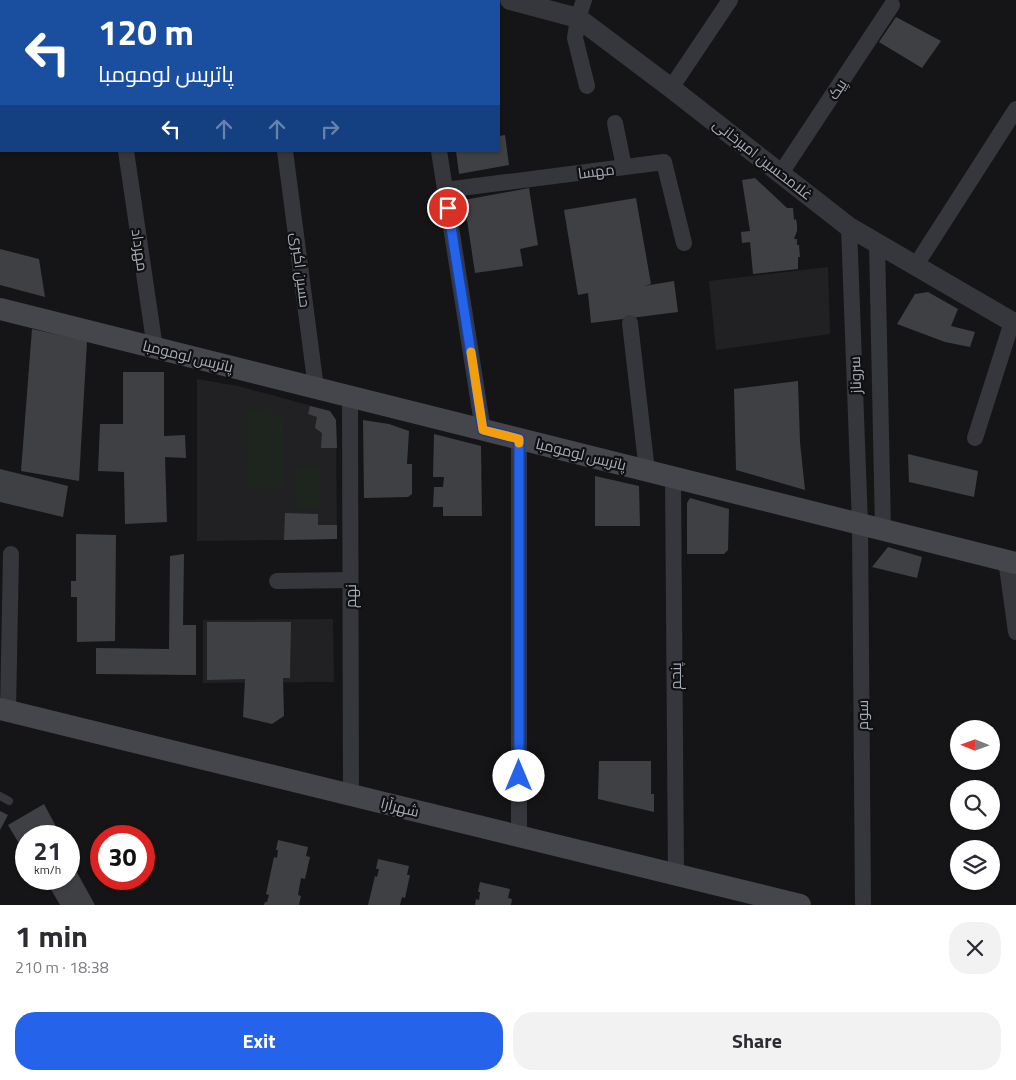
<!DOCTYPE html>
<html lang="en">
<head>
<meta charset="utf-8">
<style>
  body { margin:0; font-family:"Titillium Web",Cairo,sans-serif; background:#f2f2f3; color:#2b2b33; height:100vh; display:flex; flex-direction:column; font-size:19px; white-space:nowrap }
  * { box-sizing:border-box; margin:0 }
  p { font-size:16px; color:#7c7c81 }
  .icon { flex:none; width:28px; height:28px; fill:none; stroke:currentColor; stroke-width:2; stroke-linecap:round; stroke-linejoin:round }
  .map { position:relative; height:905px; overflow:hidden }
  .drawer { display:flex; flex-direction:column; background:#fff; flex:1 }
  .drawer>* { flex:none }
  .hud { position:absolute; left:0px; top:0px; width:500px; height:152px; box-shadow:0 1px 4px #0004; background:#1a4fa0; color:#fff; overflow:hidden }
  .needle { width:32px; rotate:271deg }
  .tools { position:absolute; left:950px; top:720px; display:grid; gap:10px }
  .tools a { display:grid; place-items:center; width:50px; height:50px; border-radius:50%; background:#fff; box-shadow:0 1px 4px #0004; font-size:25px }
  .speed { position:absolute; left:15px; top:825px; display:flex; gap:10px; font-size:25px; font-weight:700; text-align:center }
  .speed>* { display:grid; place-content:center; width:65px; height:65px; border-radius:50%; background:#fff; box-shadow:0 1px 4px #0004; line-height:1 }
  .speed small { font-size:12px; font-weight:400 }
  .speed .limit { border:8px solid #d22; background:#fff; color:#111 }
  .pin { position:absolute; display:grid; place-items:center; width:42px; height:42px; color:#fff; margin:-21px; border:2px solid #fff; border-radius:50%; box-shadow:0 1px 5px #0007 }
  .me { position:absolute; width:55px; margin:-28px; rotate:0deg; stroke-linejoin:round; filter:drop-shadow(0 0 4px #0008) }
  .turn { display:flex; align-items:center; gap:18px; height:105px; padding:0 15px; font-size:22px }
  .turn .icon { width:65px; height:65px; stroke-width:2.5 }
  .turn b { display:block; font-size:35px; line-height:42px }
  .lanes { display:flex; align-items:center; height:48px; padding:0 15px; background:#0003; justify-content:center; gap:25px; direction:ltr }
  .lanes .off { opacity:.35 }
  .round { display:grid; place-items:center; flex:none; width:52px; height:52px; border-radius:20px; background:#f2f2f3 }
  .summary { display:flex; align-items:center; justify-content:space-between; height:85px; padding:0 15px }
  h1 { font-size:30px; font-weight:700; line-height:38px }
  .button { display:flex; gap:10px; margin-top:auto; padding:10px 15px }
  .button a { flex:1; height:58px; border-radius:20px; background:#2563eb; color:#fff; font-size:20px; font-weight:700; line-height:58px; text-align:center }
  .button a+a { background:#f2f2f3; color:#2b2b33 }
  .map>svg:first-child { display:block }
</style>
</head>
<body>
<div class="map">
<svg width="1016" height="905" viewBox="0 0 1016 905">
  <rect width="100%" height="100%" fill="#151517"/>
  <g fill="#212124">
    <path d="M828 267 830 334 716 350 709 281Z"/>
    <path d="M197 379 238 386 330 411 336 420 337 539 197 541Z"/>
    <path d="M333 619 334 682 203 683V620Z"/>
  </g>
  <g fill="#1d251e">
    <path d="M246 408 283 417 284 488 247 490Z"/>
    <path d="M319 466V508L296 509 295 467Z"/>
  </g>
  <g fill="#3f4044">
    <path d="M896 17 941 41 922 68 879 42Z"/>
    <path d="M505 135 509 165 459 174 456 151H499V136Z"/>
    <path d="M755 178 787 208H793L794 220 796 219 797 225V231L794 239H797V245H799L800 257H798V269L753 274 750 242 742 243 741 232 750 231 742 180Z"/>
    <path d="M529 188 538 245 520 249 523 266 475 273 464 200Z"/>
    <path d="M636 198 651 284 644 286 674 281 678 312 591 323 588 293 578 295 564 210Z"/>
    <path d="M0 249 39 259 45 297 0 285Z"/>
    <path d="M928 292 958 309 951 326 975 332 970 347 945 342 897 324 915 294Z"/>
    <path d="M32 329 87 341 79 481 21 471Z"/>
    <path d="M123 372H164V436L185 435 186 458 165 457 167 522 125 524 124 472 98 471 100 424H123Z"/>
    <path d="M798 381 800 442 805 490 736 470 734 389Z"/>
    <path d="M310 406 330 411 336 420 337 448H321L322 433 315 428 317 417 308 414Z"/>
    <path d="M363 420 389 424 409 431 407 464H412V494L408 497 364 498Z"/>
    <path d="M434 434 481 446 482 516H443V507H433L434 487H443L444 477H433Z"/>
    <path d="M908 454 978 471 974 497 909 482Z"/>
    <path d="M0 469 68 486 63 517 0 502Z"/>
    <path d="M595 476 639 486 640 526H595Z"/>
    <path d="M690 498 729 509 728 550 724 554H687V503Z"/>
    <path d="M285 513 318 514V525H337V539L284 540Z"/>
    <path d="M76 534 116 535 115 641 77 642V597H71V581H76Z"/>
    <path d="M888 547 922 557 917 578 872 567Z"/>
    <path d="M184 554 183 625H196V675L96 674V648L169 649 170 556Z"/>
    <path d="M207 622H291L290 678H283L284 716 272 724 243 717 245 679 207 680Z"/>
    <path d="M599 761H651V794H654V812L598 799Z"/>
    <path d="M44 804 59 832 55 835 56 836H26V850L24 852 8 825Z"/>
    <path d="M0 811 8 815 0 830Z"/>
    <path d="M278 840 308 847 306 856 310 857 305 879 301 878 298 895 301 896 299 905H264L265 902H267L269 895 266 894 274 857 277 858 278 850H276Z"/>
    <path d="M69 858 95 905H60L45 879H69Z"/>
    <path d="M378 859 409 866 407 875H410L405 898 402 897 400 905H368L375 876 377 877 379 869H376Z"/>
    <path d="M480 882 510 889 508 898 512 899 511 905H475L476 899 479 900 480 892H478Z"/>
  </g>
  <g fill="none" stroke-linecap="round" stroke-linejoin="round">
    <path stroke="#36373c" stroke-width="8" d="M0 796 9 801"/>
    <g stroke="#36373c" stroke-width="16">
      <path d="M104 0V1"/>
      <path d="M266 0V1"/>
      <path d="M414 0 415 1"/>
      <path d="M584 0 578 18 575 38 587 86"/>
      <path d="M671 88 730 0"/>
      <path d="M615 123 624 167"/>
      <path d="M126 151 155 348"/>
      <path d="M285 151 316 388"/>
      <path d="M439 151 483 430"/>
      <path d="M781 173 892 5"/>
      <path d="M445 190 664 162 684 243"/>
      <path d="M849 227 860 524 863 905"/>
      <path d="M877 243 883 530"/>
      <path d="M916 265 1016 109"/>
      <path d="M630 323 647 471"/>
      <path d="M350 397 351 795"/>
      <path d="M975 438 1012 322"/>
      <path d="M519 439V836"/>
      <path d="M673 477 676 875"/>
      <path d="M1006 560 1016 632"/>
      <path d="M277 581 350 580"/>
      <path d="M8 711 11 554"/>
    </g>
    <path stroke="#36373c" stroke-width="20" d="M510 0 578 18 671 88 849 227 1016 324"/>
    <g stroke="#44464c" stroke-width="22">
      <path d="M0 309 1016 563"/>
      <path d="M0 709 800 905"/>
    </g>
  </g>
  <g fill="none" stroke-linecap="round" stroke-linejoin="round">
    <defs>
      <path id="route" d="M448 208 483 430 519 439V776"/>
    </defs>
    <use href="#route" stroke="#184099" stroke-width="12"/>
    <use href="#route" stroke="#2563eb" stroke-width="9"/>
    <path stroke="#f59e0b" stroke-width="9" d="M471 352 483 430 519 439V443"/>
  </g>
  <g text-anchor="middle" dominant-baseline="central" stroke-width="4.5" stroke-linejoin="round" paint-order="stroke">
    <g font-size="15" fill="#a6acb7" stroke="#101012">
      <text transform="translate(837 89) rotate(-57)">پیک</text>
      <text transform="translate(763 159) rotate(38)">غلامحسین امیرخانی</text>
      <text transform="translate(596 171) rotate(-7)">مهسا</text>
      <text transform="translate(140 250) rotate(82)">مهرداد</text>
      <text transform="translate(301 270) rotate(83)">حسین اکبری</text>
      <text transform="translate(188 356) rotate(14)">پاتریس لومومبا</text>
      <text transform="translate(855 375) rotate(-92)">سروناز</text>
      <text transform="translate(581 454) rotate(14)">پاتریس لومومبا</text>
      <text transform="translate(350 596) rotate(-90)">نهم</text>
      <text transform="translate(675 676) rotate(-90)">پنجم</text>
      <text transform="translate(862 715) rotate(-90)">سوم</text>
      <text transform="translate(400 807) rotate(14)">شهرآرا</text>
    </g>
  </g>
</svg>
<div class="tools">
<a><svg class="needle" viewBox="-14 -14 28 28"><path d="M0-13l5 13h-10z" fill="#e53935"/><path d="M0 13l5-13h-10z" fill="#7c7c81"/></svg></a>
<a><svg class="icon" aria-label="search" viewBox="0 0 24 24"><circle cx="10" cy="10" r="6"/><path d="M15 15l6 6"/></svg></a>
<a><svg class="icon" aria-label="layers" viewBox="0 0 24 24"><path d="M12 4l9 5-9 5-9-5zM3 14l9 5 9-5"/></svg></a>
</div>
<div class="speed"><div>21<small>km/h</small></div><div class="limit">30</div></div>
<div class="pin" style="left:448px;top:208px;background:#d93025"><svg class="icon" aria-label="arrive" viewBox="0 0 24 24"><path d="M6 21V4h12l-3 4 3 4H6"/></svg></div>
<svg class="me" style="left:519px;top:776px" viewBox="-20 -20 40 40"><circle r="19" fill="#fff"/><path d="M0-13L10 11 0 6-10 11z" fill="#2563eb"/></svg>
<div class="hud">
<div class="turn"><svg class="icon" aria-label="left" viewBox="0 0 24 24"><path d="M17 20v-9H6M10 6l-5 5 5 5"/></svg><div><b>120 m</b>پاتریس لومومبا</div></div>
<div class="lanes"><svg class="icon" aria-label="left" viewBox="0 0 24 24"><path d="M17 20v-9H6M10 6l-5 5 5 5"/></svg><svg class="icon off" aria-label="ahead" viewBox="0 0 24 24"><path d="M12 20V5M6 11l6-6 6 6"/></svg><svg class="icon off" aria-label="ahead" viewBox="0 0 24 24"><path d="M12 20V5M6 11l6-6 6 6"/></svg><svg class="icon off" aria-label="right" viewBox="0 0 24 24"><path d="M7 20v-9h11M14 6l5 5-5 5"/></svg></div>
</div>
</div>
<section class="drawer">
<div class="summary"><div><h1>1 min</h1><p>210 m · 18:38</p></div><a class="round"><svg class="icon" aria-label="close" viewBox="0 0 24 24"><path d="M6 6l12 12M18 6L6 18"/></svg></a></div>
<div class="button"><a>Exit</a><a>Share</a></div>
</section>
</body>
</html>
